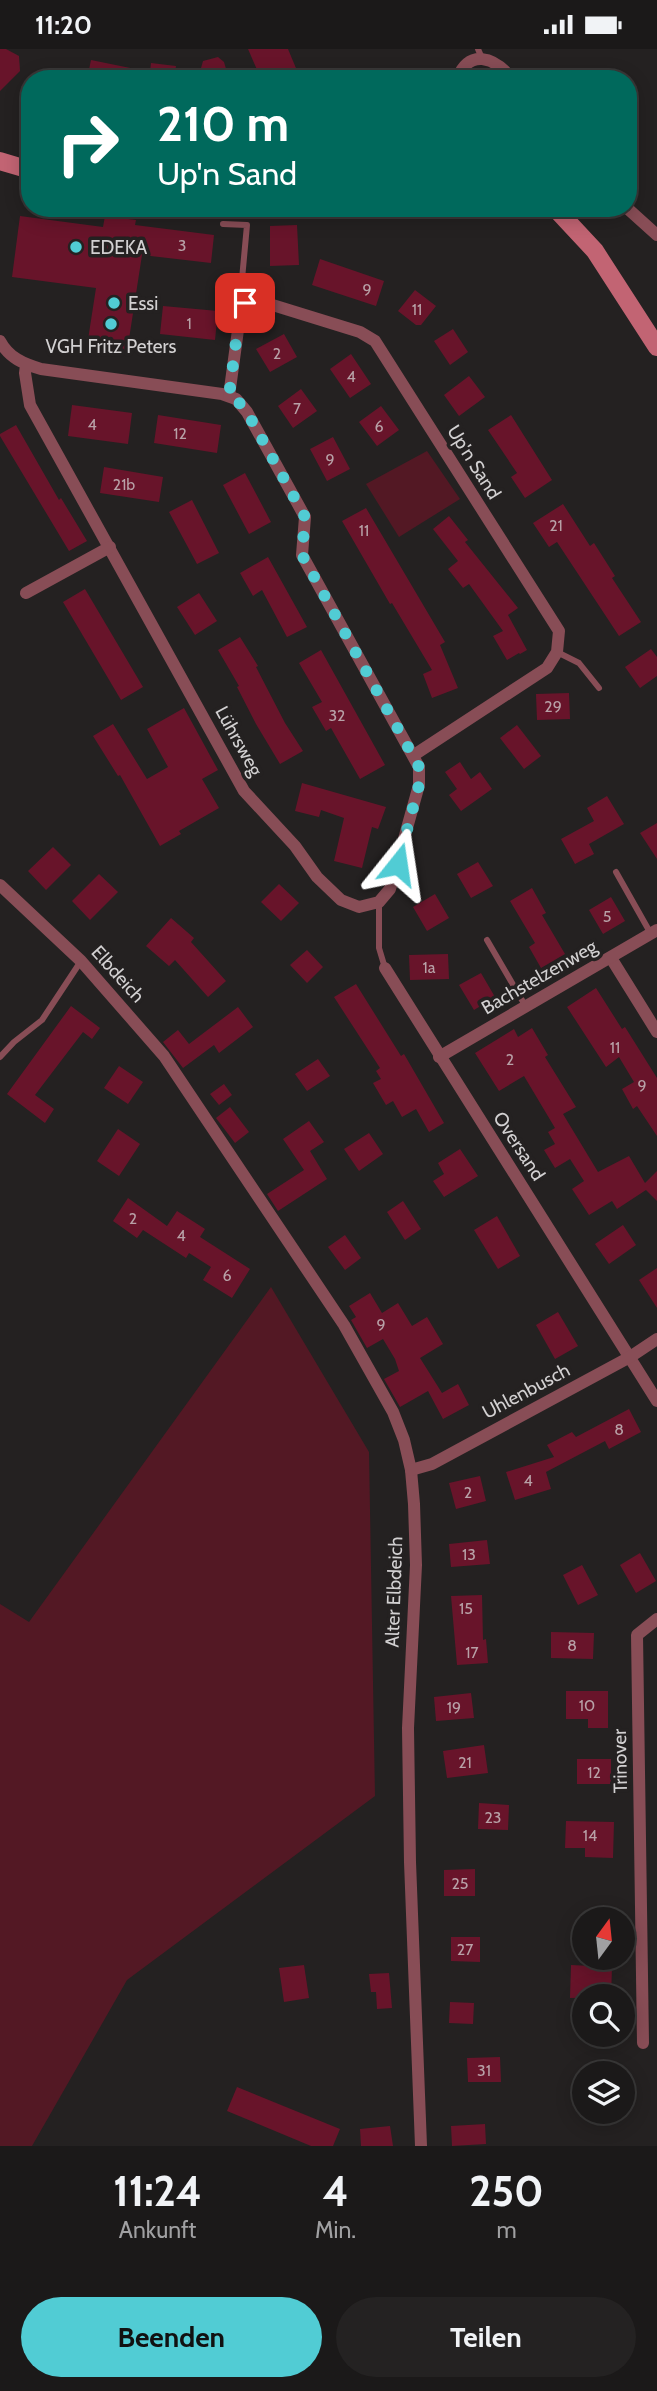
<!DOCTYPE html>
<html lang="de">
<head>
<meta charset="utf-8">
<style>
  body { margin:0; font-family:Cabin,sans-serif; background:#242222; color:#f1f3f6; height:100vh; display:flex; flex-direction:column; font-size:26px; white-space:nowrap }
  * { box-sizing:border-box; margin:0 }
  p { font-size:23px; color:#a0a0a2 }
  .icon { flex:none; width:38px; height:38px; fill:none; stroke:currentColor; stroke-width:2; stroke-linecap:round; stroke-linejoin:round }
  .map { position:relative; height:2097px; overflow:hidden }
  .panel { display:flex; flex-direction:column; background:#1b1919; flex:1 }
  .panel>* { flex:none }
  .top-card { position:absolute; left:21px; top:21px; width:616px; height:147px; border-radius:28px; box-shadow:0 4px 18px #0003,0 0 0 2px #393838; background:#00695c; color:#fff; overflow:hidden }
  .needle { width:46px; rotate:15deg }
  .fabs { position:absolute; left:572px; top:1858px; display:grid; gap:14px }
  .fabs a { display:grid; place-items:center; width:63px; height:63px; border-radius:50%; background:#1b1919; box-shadow:0 4px 18px #0003,0 0 0 2px #393838; font-size:35px }
  .pin { position:absolute; display:grid; place-items:center; width:60px; height:60px; color:#fff; margin:-30px; border-radius:14px; box-shadow:0 4px 10px #0006 }
  .me { position:absolute; width:77px; margin:-38px; rotate:15deg; stroke-linejoin:round; filter:drop-shadow(0 0 5px #0008) }
  .turn { display:flex; align-items:center; gap:24px; height:147px; padding:0 21px; font-size:32px }
  .turn .icon { width:91px; height:91px; stroke-width:2.5 }
  .turn b { display:block; font-size:49px; line-height:60px }
  .eta { display:flex; justify-content:space-evenly; align-items:center; height:119px; text-align:center }
  .eta b { font-size:42px; font-weight:700; line-height:49px }
  .cta { display:flex; gap:14px; margin-top:auto; padding:14px 21px }
  .cta a { flex:1; height:80px; border-radius:42px; background:#51ccd4; color:#111; font-size:28px; font-weight:700; line-height:80px; text-align:center }
  .cta a+a { background:#242222; color:#f1f3f6 }
  .status { display:flex; justify-content:space-between; align-items:center; height:49px; padding:0 35px; background:#1b1919; direction:ltr }
  .status svg { height:19px; fill:currentColor }
  .map>svg:first-child { display:block }
</style>
</head>
<body>
<div class="status"><b>11:20</b><svg viewBox="0 0 49 12"><path d="M0 12V9h3v3zM5 12V6h3v6zM10 12V3h3v9zM15 12V0h3v12zM26 1h20v11H26zM47 4h2v5h-2z"/></svg></div>
<div class="map">
<svg width="657" height="2097" viewBox="0 0 657 2097">
  <rect width="100%" height="100%" fill="#242121"/>
  <g fill="#531824">
    <path d="M427 402 460 450 399 488 366 435Z"/>
    <path d="M271 1238 369 1403 375 1747 127 1931 32 2097H0V1555L29 1573Z"/>
  </g>
  <g fill="#68142a">
    <path d="M0 0H6L19 7 20 22 0 42Z"/>
    <path d="M248 0H288L298 24 285 30H261Z"/>
    <path d="M218 8 224 13 229 30H198L203 12Z"/>
    <path d="M91 11 150 23 151 14 176 17 174 30H87Z"/>
    <path d="M20 167 103 178 105 167 136 171 135 176 214 186 211 214 142 206 127 303 87 297 96 239 12 228Z"/>
    <path d="M297 176 299 216 270 217V177Z"/>
    <path d="M320 210 384 232 376 257 312 236Z"/>
    <path d="M415 241 436 257 421 276H416L398 262Z"/>
    <path d="M163 257 218 262 215 291 160 285Z"/>
    <path d="M453 280 468 303 450 316 434 292Z"/>
    <path d="M284 285 297 308 270 323 256 300Z"/>
    <path d="M351 305 371 335 350 349 330 320Z"/>
    <path d="M469 327 485 348 459 367 444 346Z"/>
    <path d="M301 340 317 362 293 379 278 357Z"/>
    <path d="M72 356 132 364 128 395 68 387Z"/>
    <path d="M381 357 399 381 377 397 359 373Z"/>
    <path d="M158 366 221 376 217 404 154 394Z"/>
    <path d="M511 366 552 431 525 449 511 428 517 424 488 381Z"/>
    <path d="M16 376 59 451 61 449 87 492 69 502 0 387V385Z"/>
    <path d="M333 388 350 420 327 432 310 400Z"/>
    <path d="M104 418 163 428 159 453 100 444Z"/>
    <path d="M245 424 271 473 249 485 223 436Z"/>
    <path d="M192 451 219 504 197 515 169 463Z"/>
    <path d="M563 455 590 497 594 494 615 527 612 529 641 573 619 587 557 493 549 498 533 474Z"/>
    <path d="M366 459 445 593 440 596 458 639 432 649 423 625 432 621 392 554 390 555 342 472Z"/>
    <path d="M449 467 468 491 465 493 518 559 508 566 527 601 520 605 519 604 507 611 493 587 503 582 469 535 463 539 448 520 458 512 433 480Z"/>
    <path d="M268 508 307 578 287 588 262 541 253 547 240 524Z"/>
    <path d="M85 540 143 638 121 651 63 553Z"/>
    <path d="M199 544 217 572 195 586 177 558Z"/>
    <path d="M240 588 258 617 256 618 285 674 303 702 280 715 256 675 237 638 239 637 218 601Z"/>
    <path d="M651 600 657 608V627L640 639 625 618Z"/>
    <path d="M321 601 385 716 360 730 331 679 326 682 312 658 322 653 299 614Z"/>
    <path d="M569 644 570 670 537 671 536 645Z"/>
    <path d="M184 659 218 721 202 730 219 759 179 782 181 785 160 797 120 726 118 727 93 687 113 675 147 730 168 718 147 680Z"/>
    <path d="M517 676 541 707 524 720 500 689Z"/>
    <path d="M460 713 471 730 480 723 492 740 461 762 449 746 457 740 445 723Z"/>
    <path d="M302 734 386 758 378 780 372 778 362 819 334 812 344 769 321 761 319 768 295 762Z"/>
    <path d="M607 747 624 775 589 795 594 805 575 815 561 790 594 772 587 759Z"/>
    <path d="M657 774V810L640 784Z"/>
    <path d="M53 798 71 816 46 841 28 822Z"/>
    <path d="M478 813 493 837 471 849 457 825Z"/>
    <path d="M99 825 118 843 90 871 72 852Z"/>
    <path d="M279 835 299 854 281 872 261 853Z"/>
    <path d="M532 839 546 864 542 866 565 905 541 919 529 898 535 894 510 852Z"/>
    <path d="M435 845 449 869 427 882 413 858Z"/>
    <path d="M611 848 625 872 603 885 589 861Z"/>
    <path d="M171 869 194 889 191 893 226 932 208 948 175 911 169 917 146 897Z"/>
    <path d="M307 901 323 918 307 934 290 916Z"/>
    <path d="M448 905 449 930 410 931 409 906Z"/>
    <path d="M481 924 495 948 474 961 459 936Z"/>
    <path d="M356 935 401 1007 404 1005 444 1074 429 1083 416 1060 402 1068 393 1052 386 1056 373 1034 381 1030 376 1022 380 1019 334 948Z"/>
    <path d="M596 939 622 980 625 978 657 1029V1087L637 1057 633 1060 622 1040 634 1033 619 1008 606 1018 567 958Z"/>
    <path d="M71 957 100 979 92 990 83 983 35 1046 54 1060 45 1074 7 1045Z"/>
    <path d="M238 958 253 978 219 1004 214 996 183 1019 163 993 178 981 189 995Z"/>
    <path d="M532 979 548 1006 545 1008 576 1058 563 1065 598 1123 629 1107 645 1134 657 1122V1152L646 1141 617 1160 612 1152 589 1166 572 1140 584 1132 570 1110 555 1119 544 1101 555 1095 548 1083 555 1079 524 1027 499 1042 475 1004 514 980 518 988Z"/>
    <path d="M318 1010 330 1027 307 1042 295 1025Z"/>
    <path d="M119 1017 143 1033 128 1055 104 1039Z"/>
    <path d="M224 1035 232 1046 219 1056 210 1045Z"/>
    <path d="M230 1058 249 1083 235 1094 216 1069Z"/>
    <path d="M309 1072 324 1093 310 1102 327 1130 278 1162 267 1145 304 1121 283 1090Z"/>
    <path d="M118 1080 140 1095 119 1127 97 1112Z"/>
    <path d="M369 1084 383 1105 359 1122 344 1100Z"/>
    <path d="M460 1100 478 1127 444 1148 433 1132 444 1125 438 1114Z"/>
    <path d="M128 1149 167 1177 177 1162 205 1180 200 1188 250 1220 232 1249 203 1231 211 1218 189 1204 186 1209 143 1181 137 1189 113 1172Z"/>
    <path d="M403 1152 421 1180 405 1191 387 1163Z"/>
    <path d="M497 1167 520 1207 498 1220 474 1181Z"/>
    <path d="M623 1176 636 1196 609 1215 595 1195Z"/>
    <path d="M345 1186 361 1209 345 1221 328 1198Z"/>
    <path d="M657 1219V1259L639 1231Z"/>
    <path d="M370 1244 382 1264 398 1254 412 1277 427 1268 443 1295 420 1309 442 1344 458 1335 469 1356 443 1370 428 1342 400 1358 384 1330 399 1322 395 1310 383 1290 367 1299 351 1271 356 1268 349 1257Z"/>
    <path d="M558 1263 578 1297 555 1310 536 1276Z"/>
    <path d="M629 1360 641 1383 609 1400 605 1392 546 1423 551 1440 515 1451 506 1423 554 1408 547 1396 572 1383 576 1388Z"/>
    <path d="M480 1427 486 1452 456 1460 449 1434Z"/>
    <path d="M487 1491 490 1515 451 1518 449 1495Z"/>
    <path d="M640 1504 656 1532 636 1544 620 1516Z"/>
    <path d="M582 1516 598 1546 578 1556 563 1526Z"/>
    <path d="M482 1546 483 1591 486 1590 488 1614 457 1616 451 1547Z"/>
    <path d="M551 1583 594 1584 593 1610 551 1609Z"/>
    <path d="M566 1642H608V1679H588V1670H566Z"/>
    <path d="M471 1644 474 1669 436 1672 434 1648Z"/>
    <path d="M484 1696 488 1724 447 1729 443 1702Z"/>
    <rect x="577" y="1710" width="34" height="25"/>
    <path d="M479 1754 509 1756 508 1781 478 1780Z"/>
    <path d="M566 1772 614 1773 613 1809 585 1808V1799H565Z"/>
    <path d="M475 1820V1847H444V1821Z"/>
    <path d="M451 1888H480V1913L451 1912Z"/>
    <path d="M304 1916 309 1949 284 1953 279 1919Z"/>
    <path d="M571 1916 612 1918 611 1948 570 1949Z"/>
    <path d="M389 1924 392 1959 377 1960 376 1943H371L369 1925Z"/>
    <path d="M450 1953 474 1954 473 1975 449 1974Z"/>
    <path d="M500 2008 501 2033H468L467 2009Z"/>
    <path d="M237 2038 340 2080 333 2097H311L227 2062Z"/>
    <path d="M485 2075 486 2095 452 2097 451 2077Z"/>
    <path d="M390 2077 393 2097H361L360 2080Z"/>
  </g>
  <g fill="none" stroke-linecap="round" stroke-linejoin="round">
    <g stroke="#884d56" stroke-width="6">
      <path d="M478 0 481 7"/>
      <path d="M223 175 247 176 241 241 245 253"/>
      <path d="M557 603 579 614 599 639"/>
      <path d="M616 823 651 885"/>
      <path d="M379 853V899L385 919"/>
      <path d="M487 891 526 958"/>
      <path d="M0 1008 14 993 42 971 81 912"/>
    </g>
    <g stroke="#884d56" stroke-width="12">
      <path d="M457 30C469 0 494 7 512 30"/>
      <path d="M627 159 657 186"/>
      <path d="M0 292C9 309 24 315 41 320L222 345 236 350 247 363 305 468 302 506 419 718V736L390 840 379 853 359 858 341 851 317 828 295 797 244 742 30 356 25 324 26 316"/>
      <path d="M229 347 241 259 245 254 253 250 360 283 375 292 559 582 557 603 547 619 414 706"/>
      <path d="M26 544 110 498"/>
      <path d="M0 836 81 912 164 1007 344 1276 393 1363 404 1391 411 1421 414 1455 416 1516 408 1679 410 1813 421 2097"/>
      <path d="M611 909 657 983"/>
      <path d="M385 919 657 1352"/>
      <path d="M439 1008 657 881"/>
      <path d="M411 1421 432 1415 630 1308 657 1290"/>
      <path d="M643 1994 637 1586 657 1570"/>
    </g>
    <g stroke="#c26473" stroke-width="18">
      <path d="M0 112 30 121"/>
      <path d="M555 159 595 202 657 298"/>
    </g>
  </g>
  <g fill="none" stroke-linecap="round" stroke-linejoin="round">
    <path stroke="#51ccd4" stroke-width="12" stroke-dasharray="0 21.6" d="M245 254 239 269 229 347 236 350 247 363 305 468 302 506 419 718V736L398 815"/>
  </g>
  <g fill="#51ccd4" stroke="#242121" stroke-width="2.5">
    <circle cx="76" cy="198" r="7"/>
    <circle cx="114" cy="254" r="7"/>
    <circle cx="111" cy="275" r="7"/>
  </g>
  <g text-anchor="middle" dominant-baseline="central" stroke-width="7" stroke-linejoin="round" paint-order="stroke">
    <g font-size="16" fill="#b8a1a7">
      <text x="182" y="196">3</text>
      <text x="367" y="240">9</text>
      <text x="417" y="260">11</text>
      <text x="189" y="274">1</text>
      <text x="277" y="304">2</text>
      <text x="351" y="327">4</text>
      <text x="297" y="359">7</text>
      <text x="92" y="375">4</text>
      <text x="379" y="377">6</text>
      <text x="180" y="384">12</text>
      <text x="330" y="410">9</text>
      <text x="124" y="435">21b</text>
      <text x="556" y="476">21</text>
      <text x="364" y="481">11</text>
      <text x="553" y="657">29</text>
      <text x="337" y="666">32</text>
      <text x="607" y="867">5</text>
      <text x="429" y="918">1a</text>
      <text x="615" y="998">11</text>
      <text x="510" y="1010">2</text>
      <text x="642" y="1036">9</text>
      <text x="133" y="1169">2</text>
      <text x="181" y="1186">4</text>
      <text x="227" y="1226">6</text>
      <text x="381" y="1275">9</text>
      <text x="619" y="1380">8</text>
      <text x="528" y="1431">4</text>
      <text x="468" y="1443">2</text>
      <text x="469" y="1505">13</text>
      <text x="466" y="1559">15</text>
      <text x="572" y="1596">8</text>
      <text x="472" y="1603">17</text>
      <text x="587" y="1656">10</text>
      <text x="454" y="1658">19</text>
      <text x="465" y="1713">21</text>
      <text x="594" y="1723">12</text>
      <text x="493" y="1768">23</text>
      <text x="590" y="1786">14</text>
      <text x="460" y="1834">25</text>
      <text x="465" y="1900">27</text>
      <text x="484" y="2021">31</text>
    </g>
    <g font-size="19" fill="#d2d0d1" stroke="#242121" text-anchor="start">
      <text x="90" y="198">EDEKA</text>
      <text x="128" y="254">Essi</text>
      <text x="111" y="297" text-anchor="middle">VGH Fritz Peters</text>
    </g>
    <g font-size="19" fill="#d2d0d1" stroke="#242121">
      <text transform="translate(474 413) rotate(58)">Up'n Sand</text>
      <text transform="translate(239 692) rotate(61)">Lührsweg</text>
      <text transform="translate(118 925) rotate(48)">Elbdeich</text>
      <text transform="translate(539 928) rotate(-30)">Bachstelzenweg</text>
      <text transform="translate(519 1097) rotate(57)">Oversand</text>
      <text transform="translate(526 1342) rotate(-28)">Uhlenbusch</text>
      <text transform="translate(394 1543) rotate(-88)">Alter Elbdeich</text>
      <text transform="translate(620 1712) rotate(-91)">Trinover</text>
    </g>
  </g>
</svg>
<div class="fabs">
<a><svg class="needle" viewBox="-14 -14 28 28"><path d="M0-13l5 13h-10z" fill="#e53935"/><path d="M0 13l5-13h-10z" fill="#a0a0a2"/></svg></a>
<a><svg class="icon" aria-label="search" viewBox="0 0 24 24"><circle cx="10" cy="10" r="6"/><path d="M15 15l6 6"/></svg></a>
<a><svg class="icon" aria-label="layers" viewBox="0 0 24 24"><path d="M12 4l9 5-9 5-9-5zM3 14l9 5 9-5"/></svg></a>
</div>
<div class="pin" style="left:245px;top:254px;background:#d93025"><svg class="icon" aria-label="arrive" viewBox="0 0 24 24"><path d="M6 21V4h12l-3 4 3 4H6"/></svg></div>
<svg class="me" style="left:398px;top:815px" viewBox="-20 -20 40 40"><path d="M0-17L14 15 0 8-14 15z" fill="#51ccd4" stroke="#fff" stroke-width="4"/></svg>
<div class="top-card">
<div class="turn"><svg class="icon" aria-label="right" viewBox="0 0 24 24"><path d="M7 20v-9h11M14 6l5 5-5 5"/></svg><div><b>210 m</b>Up'n Sand</div></div>
</div>
</div>
<section class="panel">
<div class="eta">
<div><b>11:24</b><p>Ankunft</p></div>
<div><b>4</b><p>Min.</p></div>
<div><b>250</b><p>m</p></div>
</div>
<div class="cta"><a>Beenden</a><a>Teilen</a></div>
</section>
</body>
</html>
